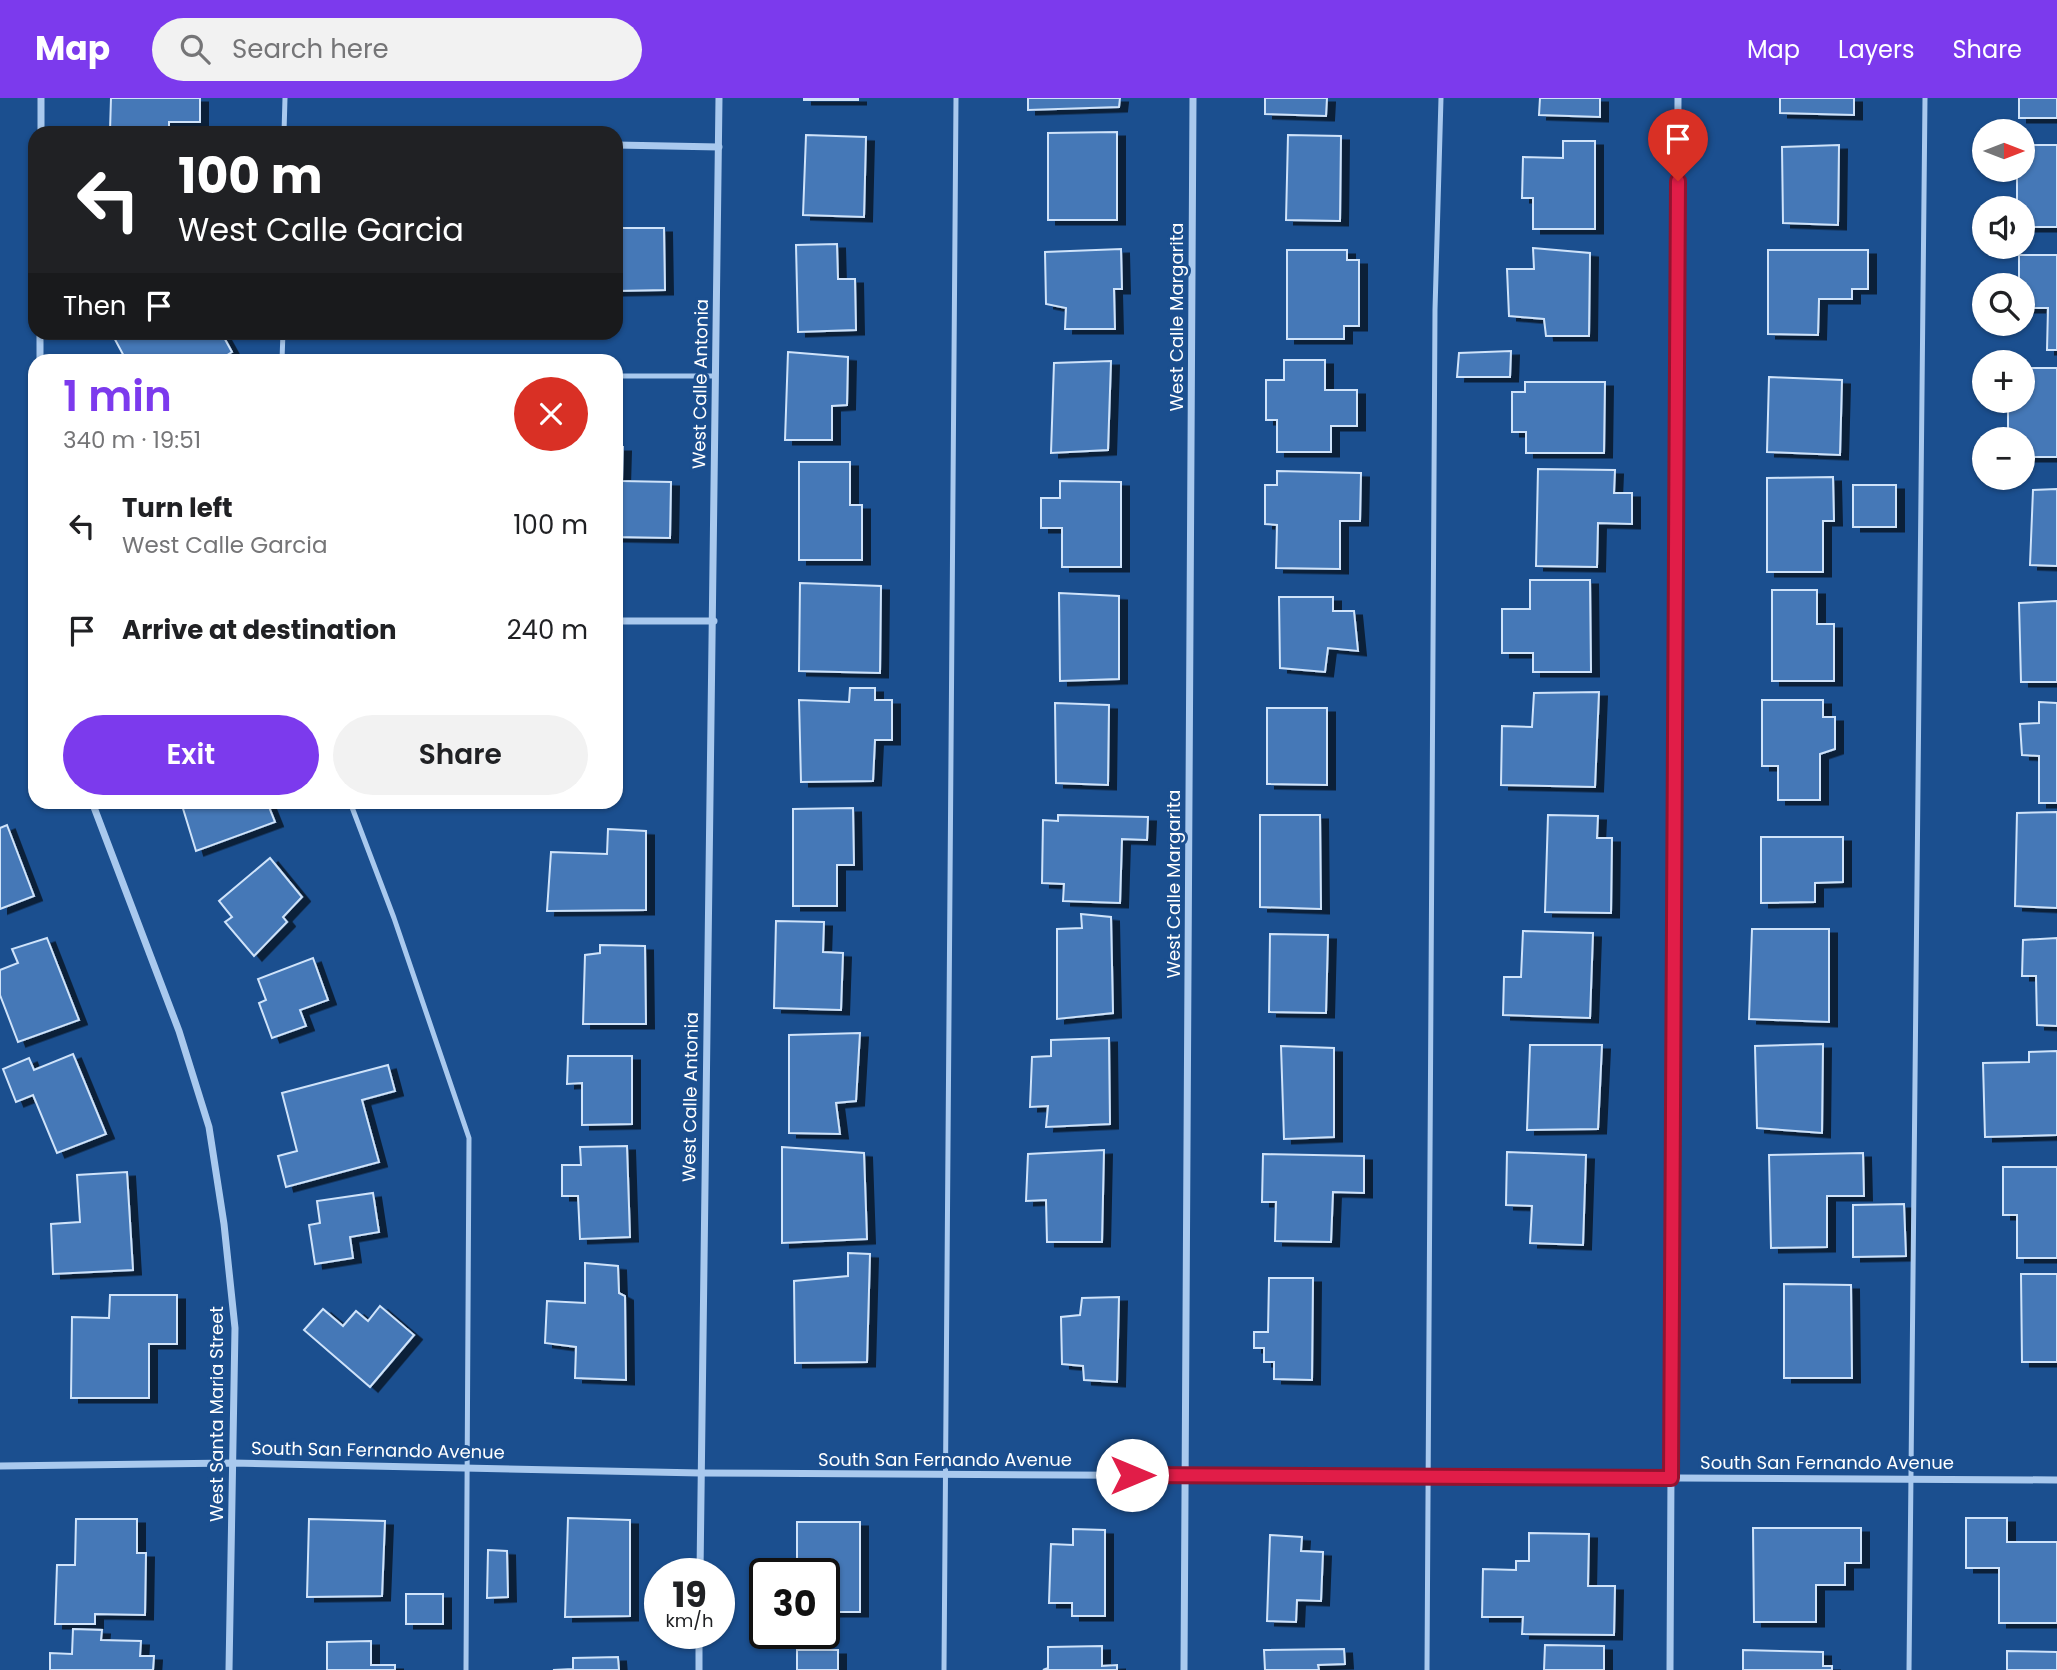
<!DOCTYPE html>
<html lang="en">
<head>
<meta charset="utf-8">
<style>
  body { margin:0; font-family:Poppins,sans-serif; background:#f2f2f2; color:#202124; height:100vh; display:flex; flex-direction:column; font-size:26px; white-space:nowrap }
  * { box-sizing:border-box; margin:0 }
  p { font-size:23px; color:#757577 }
  .icon { flex:none; width:38px; height:38px; fill:none; stroke:currentColor; stroke-width:2; stroke-linecap:round; stroke-linejoin:round }
  .map { position:relative; flex:1; overflow:hidden }
  .side { position:absolute; left:28px; top:256px; width:595px; height:455px; display:flex; flex-direction:column; background:#fff; border-radius:21px; box-shadow:0 2px 5px #0004 }
  .side>* { flex:none }
  .guide { position:absolute; left:28px; top:28px; width:595px; height:214px; border-radius:21px; box-shadow:0 2px 5px #0004; background:#202124; color:#fff; overflow:hidden }
  .needle { width:46px; rotate:90deg }
  .controls { position:absolute; left:1972px; top:21px; display:grid; gap:14px }
  .controls a { display:grid; place-items:center; width:63px; height:63px; border-radius:50%; background:#fff; box-shadow:0 2px 5px #0004; font-size:35px }
  .speed { position:absolute; left:644px; top:1460px; display:flex; gap:14px; font-size:35px; font-weight:700; text-align:center }
  .speed>* { display:grid; place-content:center; width:91px; height:91px; border-radius:50%; background:#fff; box-shadow:0 2px 5px #0004; line-height:1 }
  .speed small { font-size:18px; font-weight:400 }
  .speed .limit { border:4px solid #111; border-radius:10px; background:#fff; color:#111 }
  .pin { position:absolute; display:grid; place-items:center; width:60px; height:60px; color:#fff; margin:-72px -30px; border-radius:50% 50% 50% 0; rotate:-45deg; box-shadow:0 0 7px #0007 }
  .pin .icon { rotate:45deg }
  .me { position:absolute; width:77px; margin:-38px; rotate:90deg; stroke-linejoin:round; filter:drop-shadow(0 0 5px #0008) }
  .turn { display:flex; align-items:center; gap:24px; height:147px; padding:0 35px; font-size:32px }
  .turn .icon { width:91px; height:91px; stroke-width:2.5 }
  .turn b { display:block; font-size:49px; line-height:60px }
  .then { display:flex; align-items:center; height:66px; padding:0 35px; background:#0003; gap:14px; font-size:26px }
  .round { display:grid; place-items:center; flex:none; width:74px; height:74px; border-radius:37px; background:#f2f2f2 }
  .headline { display:flex; align-items:center; justify-content:space-between; height:119px; padding:0 35px }
  h1 { font-size:42px; font-weight:600; line-height:52px; color:#7c3aed }
  .button { display:flex; gap:14px; margin-top:auto; padding:14px 35px }
  .button a { flex:1; height:80px; border-radius:42px; background:#7c3aed; color:#fff; font-size:28px; font-weight:600; line-height:80px; text-align:center }
  .button a+a { background:#f2f2f2; color:#202124 }
  ul { padding:0; list-style:none }
  li { display:flex; align-items:center; gap:21px; height:105px; padding:0 35px }
  li div { flex:1 }
  li b { display:block; font-size:26px }
  li em { font-style:normal }
  header { display:flex; align-items:center; gap:42px; box-sizing:border-box; height:98px; padding:0 35px; background:#7c3aed; color:#fff }
  header strong { font-size:33px }
  nav { display:flex; gap:38px; margin-inline-start:auto; font-size:24px }
  .search { width:490px; height:63px; background:#f2f2f2; display:flex; align-items:center; gap:18px; box-sizing:border-box; padding:0 24px; border-radius:38px; color:#757577; font-size:26px }
  .map>svg:first-child { display:block }
</style>
</head>
<body>
<header>
<strong>Map</strong>
<div class="search"><svg class="icon" aria-label="search" viewBox="0 0 24 24"><circle cx="10" cy="10" r="6"/><path d="M15 15l6 6"/></svg>Search here</div>
<nav><a>Map</a><a>Layers</a><a>Share</a></nav>
</header>
<div class="map">
<svg width="2057" height="1572" viewBox="0 0 2057 1572">
  <defs>
    <filter id="shadow"><feDropShadow dx="8" dy="4.5" stdDeviation="0" flood-color="#0009"/></filter>
  </defs>
  <rect width="100%" height="100%" fill="#1b4f8f"/>
  <g fill="#4478b7" stroke="#cfe3fa" stroke-width="2" filter="url(#shadow)">
    <path d="M111 0H200V24H169V35L110 33Z"/>
    <rect x="804" y="0" width="54" height="2"/>
    <path d="M1028 0H1120L1119 9 1028 12Z"/>
    <path d="M1265 0H1327L1326 18 1265 16Z"/>
    <path d="M1540 0H1600V19L1539 17Z"/>
    <path d="M1780 0H1854V17L1780 15Z"/>
    <rect x="2019" y="0" width="38" height="20"/>
    <path d="M1117 34V122H1048V35Z"/>
    <path d="M806 37 866 39 864 119 803 117Z"/>
    <path d="M1288 37 1341 38 1340 123 1286 122Z"/>
    <path d="M1563 43H1595V131H1533V100H1522L1523 59 1563 60Z"/>
    <path d="M1839 47 1838 127 1783 125 1782 49Z"/>
    <path d="M2023 47H2057V129H2023V110H2017V72H2023Z"/>
    <path d="M616 130H664L665 192 616 193Z"/>
    <path d="M837 146 838 181H855L856 232 798 234 796 147Z"/>
    <path d="M1533 150 1590 155 1589 238H1546L1544 221 1509 218 1507 171H1534Z"/>
    <path d="M1121 151 1122 191H1114L1115 231H1065L1066 210 1046 206 1045 154Z"/>
    <path d="M1287 152H1347V162H1359V228H1344V241H1287Z"/>
    <path d="M1768 152H1868V191H1852V201H1819L1818 237 1768 236Z"/>
    <path d="M2019 157H2057V252H2047L2048 210H2023V187H2019Z"/>
    <path d="M111 234H221L232 254 219 262H126Z"/>
    <path d="M1511 253 1510 279H1457L1459 255Z"/>
    <path d="M788 254 848 259 847 307 832 308V342H785Z"/>
    <path d="M1284 262H1325V292H1357V328H1331V354H1277V322H1266V282H1284Z"/>
    <path d="M1111 263 1108 352 1051 355 1054 265Z"/>
    <path d="M2023 270H2057V359H2023V341H2008V303H2023Z"/>
    <path d="M1769 279 1842 282 1840 357 1767 354Z"/>
    <path d="M1525 284H1605L1604 355H1526V334H1512V294H1525Z"/>
    <path d="M616 349H623L622 383 671 384 670 440 616 439Z"/>
    <path d="M799 364H850V407H862V462H799Z"/>
    <path d="M1538 371 1615 372 1614 395H1632V426L1598 425 1597 469 1536 468Z"/>
    <path d="M1277 373 1361 375 1360 423H1340V471L1276 470 1277 427 1265 426V387H1277Z"/>
    <path d="M1833 379 1834 423H1823V474H1767V380Z"/>
    <path d="M1060 383 1121 384V469H1062V430H1041V400H1060Z"/>
    <rect x="1853" y="387" width="43" height="42"/>
    <path d="M2057 391V468L2030 467 2033 392Z"/>
    <path d="M1530 482H1590L1591 574H1533V555H1502V511H1530Z"/>
    <path d="M800 485 881 488 880 575 799 573Z"/>
    <path d="M1772 492H1817V526H1834V583H1772Z"/>
    <path d="M1059 495 1119 498V581L1060 583Z"/>
    <path d="M1279 499H1333V513H1354L1358 553 1328 550 1325 574 1280 570Z"/>
    <path d="M2057 503V584H2021L2019 505Z"/>
    <path d="M850 590H875V602H892V642H875L873 683 801 684 799 602 849 604Z"/>
    <path d="M1599 594 1595 689 1501 687 1502 628 1532 629 1534 595Z"/>
    <path d="M1762 602H1823V619H1835V651L1820 656V702H1778V668H1762Z"/>
    <path d="M2039 604 2057 605V705H2039V658L2022 657 2020 626 2039 625Z"/>
    <path d="M1055 605 1109 607 1108 687 1056 685Z"/>
    <path d="M1267 610H1327V687L1267 686Z"/>
    <path d="M181 704H267L275 724 196 753Z"/>
    <path d="M853 710 854 767H837V808H793V711Z"/>
    <path d="M2057 714V810L2015 808 2017 715Z"/>
    <path d="M1058 717 1148 719 1147 742 1122 741 1120 805 1063 803 1064 786 1042 785 1043 722 1058 723Z"/>
    <path d="M1260 717H1320L1321 811 1260 809Z"/>
    <path d="M1548 717 1598 718 1597 740H1612L1611 815 1545 814Z"/>
    <path d="M7 727 34 798 0 811V730Z"/>
    <path d="M608 731 646 733V812L547 813 551 754 607 756Z"/>
    <path d="M1761 739H1843V784L1815 785V804L1761 805Z"/>
    <path d="M270 760 302 799 283 819 287 824 254 858 225 824 232 819 219 803Z"/>
    <path d="M1081 816 1111 819 1113 915 1057 921V831L1082 830Z"/>
    <path d="M776 823 824 824 823 854 843 855 841 912 774 910Z"/>
    <path d="M1752 831H1829V924L1749 921Z"/>
    <path d="M1523 833 1593 835 1590 920 1503 917 1504 879H1521Z"/>
    <path d="M1270 836 1328 837 1326 915 1269 914Z"/>
    <path d="M47 840 79 922 18 944 0 897V872L18 865 12 851Z"/>
    <path d="M2057 840V928L2037 927 2036 878H2022L2023 842Z"/>
    <path d="M600 847 645 848 646 926H583L585 857 600 855Z"/>
    <path d="M313 860 328 902 300 912 306 928 272 940 259 905 266 902 258 881Z"/>
    <path d="M860 935 856 1003 836 1005 840 1036 789 1035V937Z"/>
    <path d="M1109 940 1110 1026 1046 1029 1048 1008 1030 1009 1032 959 1051 958V942Z"/>
    <path d="M1823 946 1822 1035 1757 1030 1755 948Z"/>
    <path d="M1530 947H1602L1598 1031 1527 1032Z"/>
    <path d="M1281 948 1334 950V1039L1284 1041Z"/>
    <path d="M2057 953V1037L1985 1039 1983 965 2029 964V954Z"/>
    <path d="M73 956 106 1036 57 1055 33 997 16 1004 3 971 29 960 34 972Z"/>
    <path d="M568 958H632V1026L582 1027V985L567 986Z"/>
    <path d="M388 967 395 993 362 1002 379 1064 286 1089 278 1058 297 1053 282 995Z"/>
    <path d="M627 1048 630 1139 580 1141 578 1098H562V1067H581L580 1049Z"/>
    <path d="M782 1049 864 1055 867 1141 782 1145Z"/>
    <path d="M1104 1052 1102 1144H1047L1046 1102 1026 1103 1028 1056Z"/>
    <path d="M1507 1054 1586 1057 1583 1147 1530 1145 1532 1108 1506 1107Z"/>
    <path d="M1863 1055 1864 1098H1827V1149L1771 1150 1769 1057Z"/>
    <path d="M1263 1056 1364 1058V1095L1333 1094 1331 1144 1275 1143 1276 1104H1262Z"/>
    <path d="M2003 1069H2057V1160H2017V1117H2003Z"/>
    <path d="M127 1074 133 1172 53 1176 51 1126 80 1124 77 1077Z"/>
    <path d="M373 1095 379 1134 350 1139 353 1160 315 1166 309 1127 320 1125 317 1103Z"/>
    <path d="M1904 1106 1906 1158 1853 1159V1107Z"/>
    <path d="M848 1155 870 1156 867 1264 795 1265 794 1183 848 1178Z"/>
    <path d="M585 1165 618 1168 619 1195 625 1198 626 1282 575 1280 576 1249 545 1245 547 1203 585 1205Z"/>
    <path d="M2021 1176H2057V1264H2022Z"/>
    <path d="M1269 1180H1313L1312 1282 1274 1281V1264H1264V1250H1254V1234H1268Z"/>
    <path d="M1784 1186 1851 1187 1852 1280H1784Z"/>
    <path d="M110 1197H177V1246H149V1300H71L72 1219 109 1220Z"/>
    <path d="M1119 1199 1117 1284 1084 1282 1083 1268 1062 1266 1061 1219 1080 1217 1082 1200Z"/>
    <path d="M380 1208 414 1237 370 1289 304 1232 323 1211 343 1228 356 1213 368 1223Z"/>
    <path d="M568 1420 630 1422V1518L565 1519Z"/>
    <path d="M1966 1420H2007V1444H2057V1525H1999V1470H1966Z"/>
    <path d="M76 1421H137V1455H146L145 1517 95 1516V1526H55L57 1467H75Z"/>
    <path d="M309 1421 385 1423 382 1498 307 1499Z"/>
    <path d="M797 1424H860V1514H824V1475H789V1469H797Z"/>
    <path d="M1753 1430H1861V1465H1845V1487H1816V1524H1754Z"/>
    <path d="M1073 1431 1105 1432V1518H1072V1505H1049L1051 1446 1073 1447Z"/>
    <path d="M1529 1435 1589 1436 1588 1488H1615L1614 1537 1522 1536 1523 1519H1482L1483 1471 1516 1472V1463H1529Z"/>
    <path d="M1270 1437 1302 1439 1301 1453 1323 1454 1321 1503 1297 1502 1296 1524 1267 1523Z"/>
    <path d="M488 1452 507 1453 508 1499 487 1500Z"/>
    <rect x="406" y="1496" width="37" height="30"/>
    <rect x="760" y="1506" width="5" height="24"/>
    <path d="M73 1531 102 1532 101 1542 141 1543 140 1558H154L153 1572H50V1555L72 1556Z"/>
    <path d="M371 1543V1567H395V1572H327V1544Z"/>
    <path d="M1545 1547 1604 1548V1572H1544Z"/>
    <path d="M1102 1548V1568L1117 1567V1572H1043L1048 1570V1549Z"/>
    <path d="M1344 1551 1345 1566 1318 1567 1319 1572H1265L1264 1552Z"/>
    <rect x="797" y="1552" width="41" height="20"/>
    <path d="M1743 1552 1823 1554V1568H1832V1572H1743Z"/>
    <path d="M2007 1553 2057 1554V1572H2007Z"/>
    <path d="M618 1559 619 1572H553L573 1571V1560Z"/>
  </g>
  <g fill="none" stroke-linecap="round" stroke-linejoin="round">
    <g stroke="#a9c9ee" stroke-width="5">
      <path d="M284 35 285 0"/>
      <path d="M282 262 283 234"/>
      <path d="M616 278H715"/>
      <path d="M350 704 394 820 469 1040 466 1572"/>
      <path d="M944 1572 956 0"/>
      <path d="M1427 1572 1435 212 1441 0"/>
      <path d="M1909 1572 1925 0"/>
    </g>
    <g stroke="#a9c9ee" stroke-width="7">
      <path d="M41 35V0"/>
      <path d="M616 47 719 49"/>
      <path d="M40 262V234"/>
      <path d="M616 523H714"/>
      <path d="M92 704 179 933 209 1029 224 1126 235 1230 229 1572"/>
      <path d="M0 1368 232 1365 700 1375 2057 1382"/>
      <path d="M700 1475 719 0"/>
      <path d="M699 1572V1535"/>
      <path d="M1184 1572 1193 0"/>
      <path d="M1670 1572 1678 0"/>
    </g>
  </g>
  <g fill="none" stroke-linecap="round" stroke-linejoin="round">
    <defs>
      <path id="route" d="M1132 1377 1671 1380 1678 83"/>
    </defs>
    <use href="#route" stroke="#92132f" stroke-width="18"/>
    <use href="#route" stroke="#e11d48" stroke-width="12"/>
  </g>
  <g text-anchor="middle" dominant-baseline="central" stroke-width="6" stroke-linejoin="round" paint-order="stroke">
    <g font-size="18" fill="#fff" stroke="#1b4f8f">
      <text transform="translate(1176 219) rotate(-90)">West Calle Margarita</text>
      <text transform="translate(700 286) rotate(-89)">West Calle Antonia</text>
      <text transform="translate(1173 786) rotate(-90)">West Calle Margarita</text>
      <text transform="translate(690 999) rotate(-89)">West Calle Antonia</text>
      <text transform="translate(216 1316) rotate(-90)">West Santa Maria Street</text>
      <text transform="translate(378 1352) rotate(1)">South San Fernando Avenue</text>
      <text x="945" y="1361">South San Fernando Avenue</text>
      <text x="1827" y="1364">South San Fernando Avenue</text>
    </g>
  </g>
</svg>
<div class="controls">
<a><svg class="needle" viewBox="-14 -14 28 28"><path d="M0-13l5 13h-10z" fill="#e53935"/><path d="M0 13l5-13h-10z" fill="#757577"/></svg></a>
<a><svg class="icon" aria-label="sound" viewBox="0 0 24 24"><path d="M4 9h4l5-4v14l-5-4H4zM17 9q2 3 0 6"/></svg></a>
<a><svg class="icon" aria-label="search" viewBox="0 0 24 24"><circle cx="10" cy="10" r="6"/><path d="M15 15l6 6"/></svg></a>
<a>+</a>
<a>−</a>
</div>
<div class="speed"><div>19<small>km/h</small></div><div class="limit">30</div></div>
<div class="pin" style="left:1678px;top:83px;background:#d93025"><svg class="icon" aria-label="arrive" viewBox="0 0 24 24"><path d="M6 21V4h12l-3 4 3 4H6"/></svg></div>
<svg class="me" style="left:1132px;top:1377px" viewBox="-20 -20 40 40"><circle r="19" fill="#fff"/><path d="M0-13L10 11 0 6-10 11z" fill="#e11d48"/></svg>
<div class="guide">
<div class="turn"><svg class="icon" aria-label="left" viewBox="0 0 24 24"><path d="M17 20v-9H6M10 6l-5 5 5 5"/></svg><div><b>100 m</b>West Calle Garcia</div></div>
<div class="then">Then<svg class="icon" aria-label="arrive" viewBox="0 0 24 24"><path d="M6 21V4h12l-3 4 3 4H6"/></svg></div>
</div>
<section class="side">
<div class="headline"><div><h1>1 min</h1><p>340 m · 19:51</p></div><a class="round" style="background:#d93025;color:#fff"><svg class="icon" aria-label="close" viewBox="0 0 24 24"><path d="M6 6l12 12M18 6L6 18"/></svg></a></div>
<ul>
<li><svg class="icon" aria-label="left" viewBox="0 0 24 24"><path d="M17 20v-9H6M10 6l-5 5 5 5"/></svg><div><b>Turn left</b><p>West Calle Garcia</p></div><em>100 m</em></li>
<li><svg class="icon" aria-label="arrive" viewBox="0 0 24 24"><path d="M6 21V4h12l-3 4 3 4H6"/></svg><div><b>Arrive at destination</b></div><em>240 m</em></li>
</ul>
<div class="button"><a>Exit</a><a>Share</a></div>
</section>
</div>
</body>
</html>
